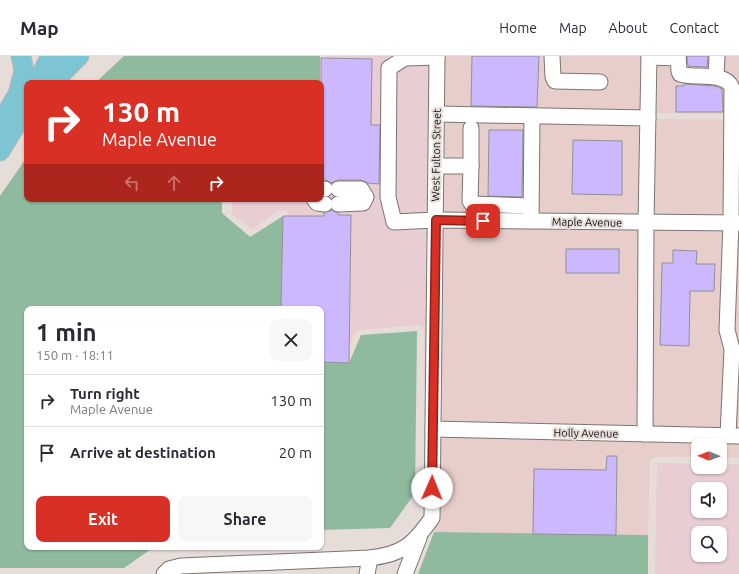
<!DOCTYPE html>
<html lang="en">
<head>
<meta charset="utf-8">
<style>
  body { margin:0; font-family:Ubuntu,sans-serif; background:#f7f7f7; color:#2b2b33; height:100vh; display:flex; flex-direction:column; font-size:15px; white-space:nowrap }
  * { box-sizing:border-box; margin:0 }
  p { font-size:13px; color:#7c7c81 }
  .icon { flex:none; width:22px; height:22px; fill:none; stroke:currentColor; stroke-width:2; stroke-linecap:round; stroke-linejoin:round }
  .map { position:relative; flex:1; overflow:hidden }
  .drawer { position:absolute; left:24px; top:250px; width:300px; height:244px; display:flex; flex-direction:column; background:#fff; border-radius:8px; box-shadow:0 1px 3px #0004 }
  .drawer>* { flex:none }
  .banner { position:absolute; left:24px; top:24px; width:300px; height:122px; border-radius:8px; box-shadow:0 1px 3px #0004; background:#d93025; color:#fff; overflow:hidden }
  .needle { width:26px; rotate:271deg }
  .controls { position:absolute; left:691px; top:382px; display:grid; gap:8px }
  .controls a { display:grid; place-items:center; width:36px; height:36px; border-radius:8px; background:#fff; box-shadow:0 1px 3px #0004; font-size:20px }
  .pin { position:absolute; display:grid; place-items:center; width:34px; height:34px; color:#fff; margin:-17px; border-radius:8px; box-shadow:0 2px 6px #0006 }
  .me { position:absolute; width:44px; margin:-22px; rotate:1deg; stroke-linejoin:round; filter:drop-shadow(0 0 3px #0008) }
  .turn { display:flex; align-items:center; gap:14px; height:84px; padding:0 12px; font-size:18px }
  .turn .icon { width:52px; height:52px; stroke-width:2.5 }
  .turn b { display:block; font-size:28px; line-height:34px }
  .lanes { display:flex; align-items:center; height:38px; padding:0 12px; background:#0003; justify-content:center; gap:20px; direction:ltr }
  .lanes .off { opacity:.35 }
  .round { display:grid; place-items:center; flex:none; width:42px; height:42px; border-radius:8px; background:#f7f7f7 }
  .summary { display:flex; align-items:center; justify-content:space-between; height:68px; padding:0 12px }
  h1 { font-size:24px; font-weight:600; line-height:30px }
  .action { display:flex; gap:8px; margin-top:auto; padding:8px 12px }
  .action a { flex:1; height:46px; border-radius:8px; background:#d93025; color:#fff; font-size:16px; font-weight:600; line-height:46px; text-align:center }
  .action a+a { background:#f7f7f7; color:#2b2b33 }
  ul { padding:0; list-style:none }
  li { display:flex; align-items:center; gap:12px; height:52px; padding:0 12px; border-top:1px solid #e1e1e2 }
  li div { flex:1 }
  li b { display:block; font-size:15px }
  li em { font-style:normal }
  header { display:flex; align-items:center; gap:24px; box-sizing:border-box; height:56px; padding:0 20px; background:#fff; border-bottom:1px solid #e1e1e2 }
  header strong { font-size:19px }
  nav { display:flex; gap:22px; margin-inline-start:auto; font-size:14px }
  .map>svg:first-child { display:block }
</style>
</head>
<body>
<header>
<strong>Map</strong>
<nav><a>Home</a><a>Map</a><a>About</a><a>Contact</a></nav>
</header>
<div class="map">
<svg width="739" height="518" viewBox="0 0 739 518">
  <rect width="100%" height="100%" fill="#e6ddd9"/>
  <g fill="#e8ceca">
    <path d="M445 0H641L638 159 444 157Z"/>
    <path d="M658 0H739V86L737 58 657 57Z"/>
    <path d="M656 63 730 64 739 93V160H654Z"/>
    <path d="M444 172 638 174 637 371 441 366Z"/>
    <path d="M654 174H739V372L653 371Z"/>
    <path d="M441 381 739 387V402H720V389H698V401H657L651 403 650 407 648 479 434 476V469H440Z"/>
  </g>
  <g fill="#e8cdd3" fill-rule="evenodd">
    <path d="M327 0H429L425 330H424V275L423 271 419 269 359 274 355 277 344 301 321 253H288L289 158 287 155 280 154 252 173 232 158V143H321V112L325 109Z"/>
    <path d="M657 407 698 408V411H720V408H739V518H655ZM698 433H720V455H698ZM698 477H720V499H698Z"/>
  </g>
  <g fill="#90ba9d">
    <path d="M124 0H320V27H95Z"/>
    <path d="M27 101V143H222V157L250 181 283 160 281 253H27V491H154L124 512H0V140Z"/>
    <path d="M417 275 415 437 390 472 321 474V306L349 307 361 279Z"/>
    <path d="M434 476 648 479V518H418Z"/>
  </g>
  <g fill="#cbb8fe" stroke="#929098">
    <path d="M472 0H539L537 51 471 50Z"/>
    <path d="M687 0H708L707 11 688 10Z"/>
    <path d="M321 2 372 3 371 69H380L379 128 368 127 361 124H338L332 127 325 124H321Z"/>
    <path d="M684 28 715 30 722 33 723 56H676V30H684Z"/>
    <path d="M489 74H523L522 141 488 140Z"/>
    <path d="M573 84 622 85V139L572 138Z"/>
    <path d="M332 154 338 157V159H351L349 307 321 306V253H281L283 160H324V157Z"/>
    <rect x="566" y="193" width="53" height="24"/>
    <path d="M673 194 697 195 696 208H715L714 235H690L689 290 660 289 662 207H673Z"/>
    <path d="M607 400H617L616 479 533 478 534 413 606 414Z"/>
  </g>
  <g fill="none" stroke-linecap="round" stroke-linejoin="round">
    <defs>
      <g id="minor">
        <path d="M552 0 553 21 555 25 600 26"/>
        <path d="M678 0 679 15 680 18C694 23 726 15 732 32L731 167 727 274 732 293 728 379"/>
        <path d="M437 1 405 2 389 12 388 141 394 166 436 164 739 167"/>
        <path d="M649 1 678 2"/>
        <path d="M716 20 717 0"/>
        <path d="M437 58 648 62"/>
        <path d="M436 110H471V72"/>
        <path d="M471 110 470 145 472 148 531 150"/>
        <path d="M321 133H325"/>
        <path d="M314 143 317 147 325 148"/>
        <path d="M338 148 363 147 366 141 361 133H338"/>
        <path d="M531 165 532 60"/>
        <path d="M433 373 739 380"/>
        <path d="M645 378 646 167 649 0"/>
        <path d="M164 518 169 513 181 510 370 502C403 498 413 489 432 462L437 0"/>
        <path d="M367 518 370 502"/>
        <path d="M405 518 419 482"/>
      </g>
      <g id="major">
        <path d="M37 27 47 7 55 0"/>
        <path d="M55 27 63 16 79 0"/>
        <path d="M0 68 18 38 24 15 21 0"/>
        <path d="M0 95 21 61 27 48"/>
      </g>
    </defs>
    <use href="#minor" stroke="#7c7471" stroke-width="17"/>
    <use href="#major" stroke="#bdbcbc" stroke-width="21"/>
    <use href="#minor" stroke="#fff" stroke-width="15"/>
    <use href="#major" stroke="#7ec5d4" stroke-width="19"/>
  </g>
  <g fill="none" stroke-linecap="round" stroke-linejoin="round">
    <defs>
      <path id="route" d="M432 432 436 164 483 165"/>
    </defs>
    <use href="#route" stroke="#8d1f18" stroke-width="10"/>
    <use href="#route" stroke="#d93025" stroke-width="7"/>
  </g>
  <g text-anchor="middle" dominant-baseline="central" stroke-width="4" stroke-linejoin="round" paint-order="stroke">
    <g font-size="11" fill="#141110" stroke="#e6ddd9">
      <text transform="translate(436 99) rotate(-89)">West Fulton Street</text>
      <text transform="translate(587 166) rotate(1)">Maple Avenue</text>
      <text transform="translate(586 377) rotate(1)">Holly Avenue</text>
    </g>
  </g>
</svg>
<div class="controls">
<a><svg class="needle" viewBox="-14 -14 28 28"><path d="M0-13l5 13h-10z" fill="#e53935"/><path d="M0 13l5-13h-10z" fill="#7c7c81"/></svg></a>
<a><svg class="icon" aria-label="sound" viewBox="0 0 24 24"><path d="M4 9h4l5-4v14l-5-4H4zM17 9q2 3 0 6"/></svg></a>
<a><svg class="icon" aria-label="search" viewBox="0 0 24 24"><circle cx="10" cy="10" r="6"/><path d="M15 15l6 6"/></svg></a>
</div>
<div class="pin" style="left:483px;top:165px;background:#d93025"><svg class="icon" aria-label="arrive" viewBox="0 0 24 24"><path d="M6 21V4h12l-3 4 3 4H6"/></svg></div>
<svg class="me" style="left:432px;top:432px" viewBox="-20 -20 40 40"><circle r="19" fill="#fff"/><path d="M0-13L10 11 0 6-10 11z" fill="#d93025"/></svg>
<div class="banner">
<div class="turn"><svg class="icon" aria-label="right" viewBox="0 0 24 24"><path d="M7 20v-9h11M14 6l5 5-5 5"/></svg><div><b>130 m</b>Maple Avenue</div></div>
<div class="lanes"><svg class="icon off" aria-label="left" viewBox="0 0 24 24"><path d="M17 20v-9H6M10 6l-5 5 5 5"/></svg><svg class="icon off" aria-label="ahead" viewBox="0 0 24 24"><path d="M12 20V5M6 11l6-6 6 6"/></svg><svg class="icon" aria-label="right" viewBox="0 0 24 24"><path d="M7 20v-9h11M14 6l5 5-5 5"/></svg></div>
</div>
<section class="drawer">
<div class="summary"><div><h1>1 min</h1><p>150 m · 18:11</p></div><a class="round"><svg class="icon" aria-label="close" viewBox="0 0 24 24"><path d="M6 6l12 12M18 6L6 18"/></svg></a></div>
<ul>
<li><svg class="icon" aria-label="right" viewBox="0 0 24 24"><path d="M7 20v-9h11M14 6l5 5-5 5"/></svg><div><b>Turn right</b><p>Maple Avenue</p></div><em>130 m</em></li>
<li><svg class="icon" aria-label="arrive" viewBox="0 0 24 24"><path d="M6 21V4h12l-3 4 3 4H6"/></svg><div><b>Arrive at destination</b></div><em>20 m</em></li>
</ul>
<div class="action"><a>Exit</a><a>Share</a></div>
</section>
</div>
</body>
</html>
